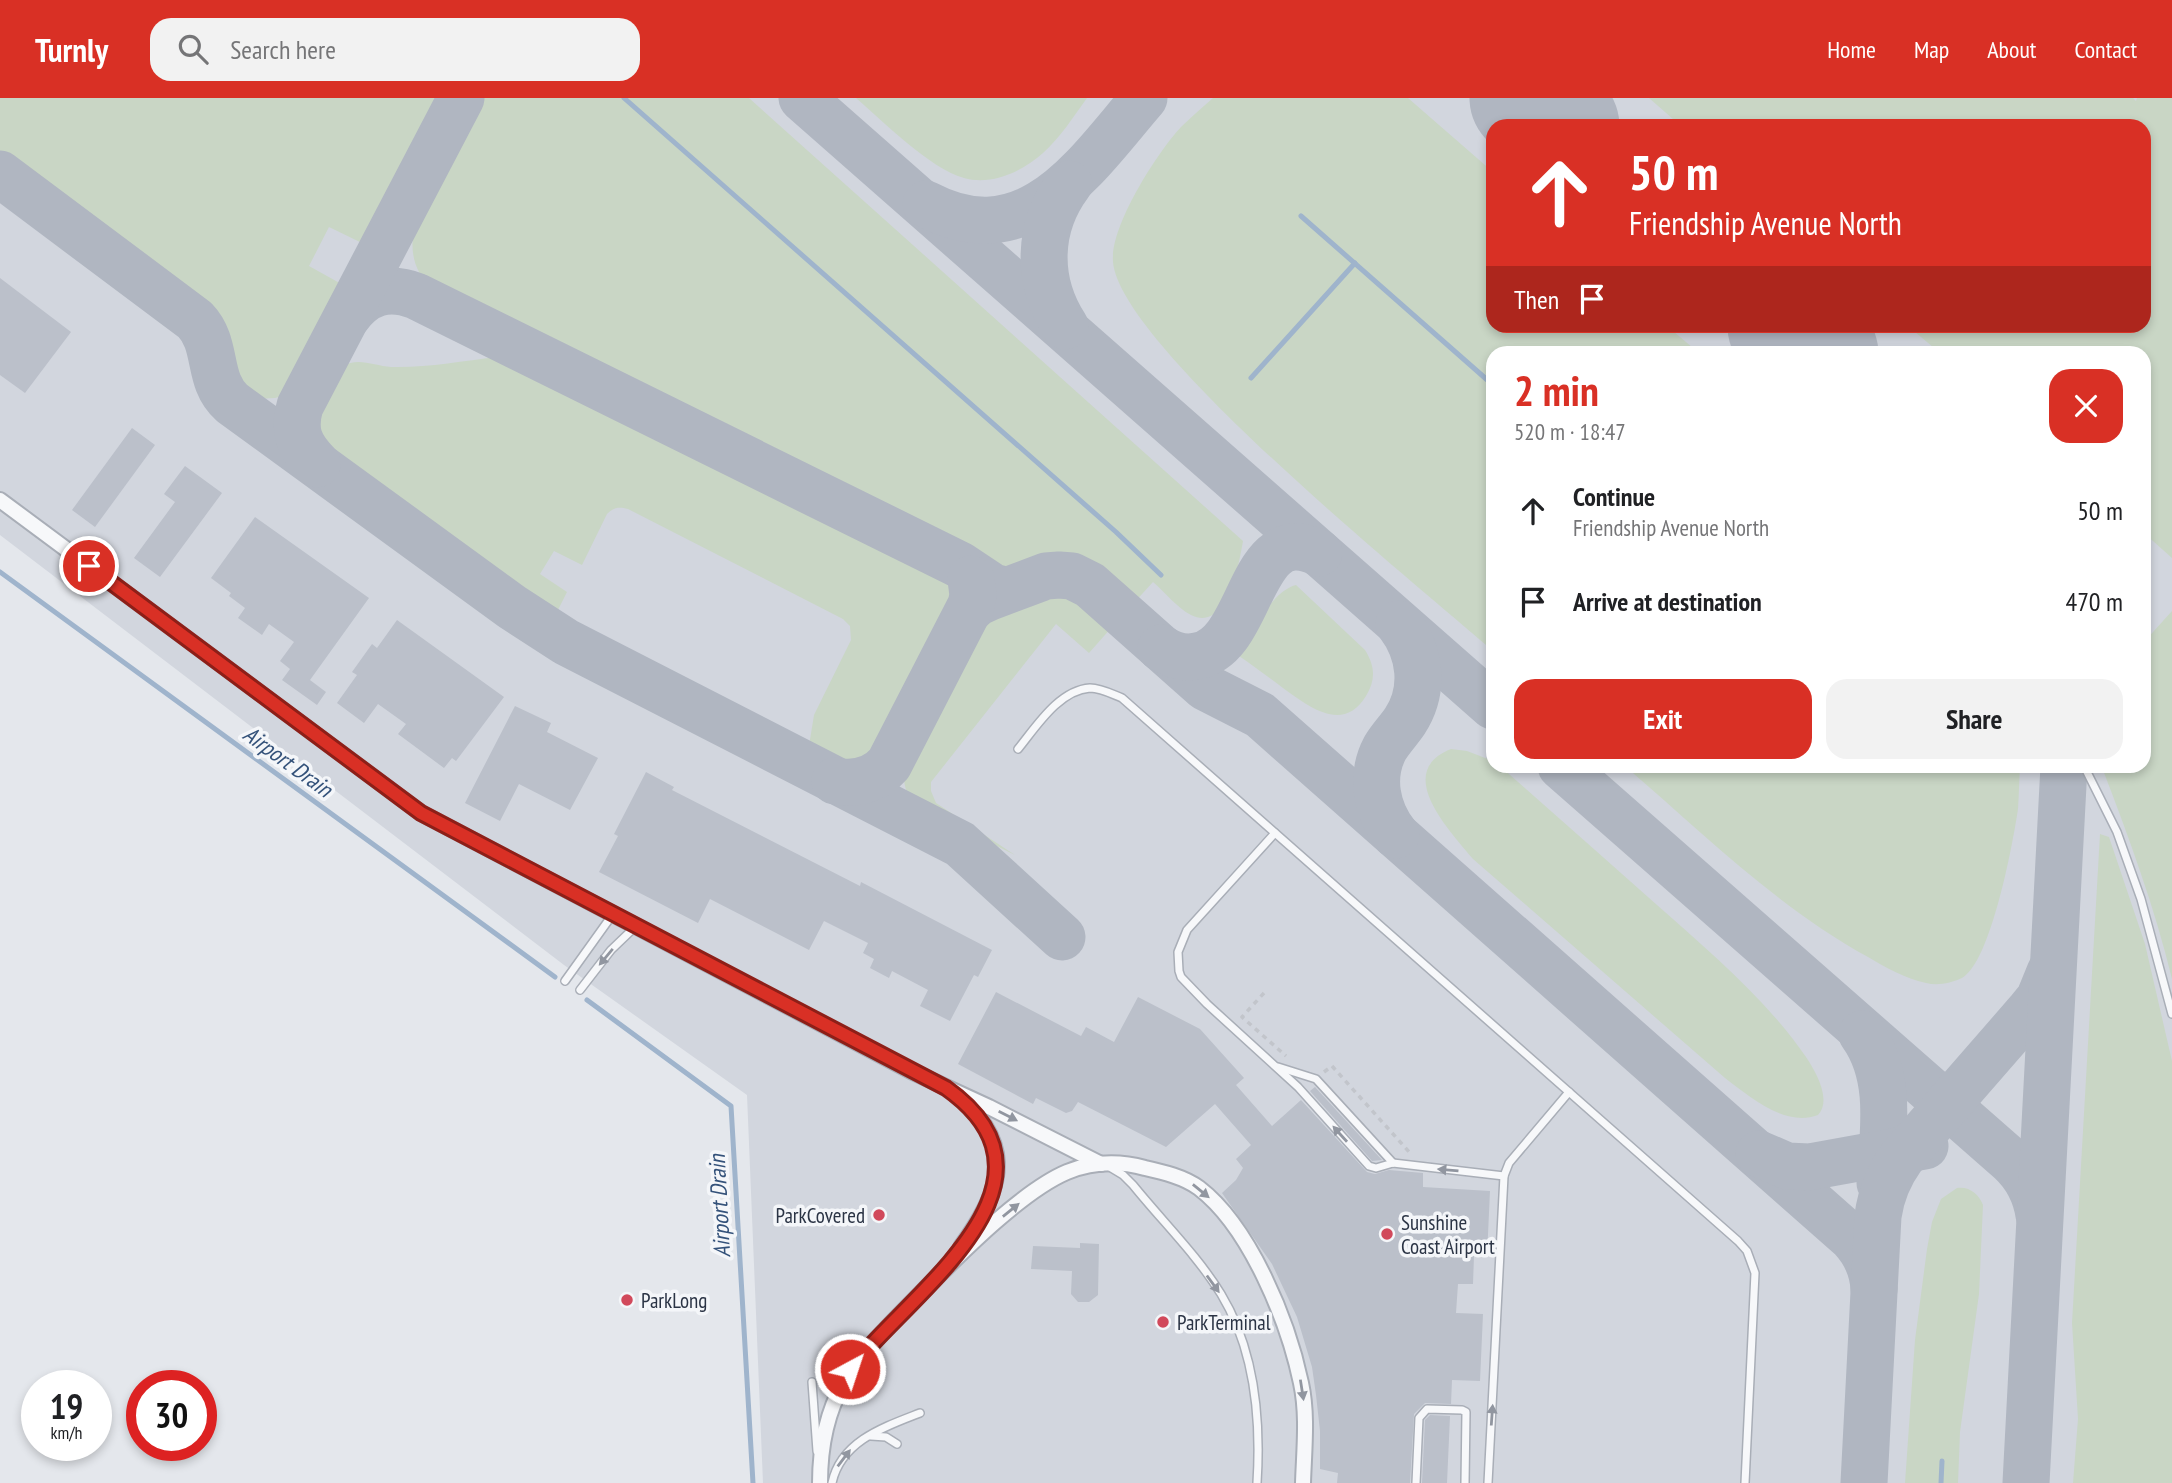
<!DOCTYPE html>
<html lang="en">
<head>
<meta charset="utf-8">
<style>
  body { margin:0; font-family:"PT Sans Narrow",sans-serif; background:#f2f2f2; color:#202124; height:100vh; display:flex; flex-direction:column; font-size:26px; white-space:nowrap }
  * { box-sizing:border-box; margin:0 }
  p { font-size:23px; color:#757577 }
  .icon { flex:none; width:38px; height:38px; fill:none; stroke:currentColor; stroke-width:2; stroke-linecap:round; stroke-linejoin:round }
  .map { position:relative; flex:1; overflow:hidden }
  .panel { position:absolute; left:1486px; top:248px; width:665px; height:427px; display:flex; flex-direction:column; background:#fff; border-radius:21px; box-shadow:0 4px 10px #0003 }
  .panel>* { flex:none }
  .guide { position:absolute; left:1486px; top:21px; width:665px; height:214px; border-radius:21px; box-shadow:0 4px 10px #0003; background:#d93025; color:#fff; overflow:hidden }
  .speed { position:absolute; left:21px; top:1272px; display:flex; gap:14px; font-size:35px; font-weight:700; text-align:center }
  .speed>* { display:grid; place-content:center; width:91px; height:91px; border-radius:50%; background:#fff; box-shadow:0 4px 10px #0003; line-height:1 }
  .speed small { font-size:18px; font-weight:400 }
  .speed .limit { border:10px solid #d22; background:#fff; color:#111 }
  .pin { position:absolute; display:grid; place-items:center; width:60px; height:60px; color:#fff; margin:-30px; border:4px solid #fff; border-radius:50%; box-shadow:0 2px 7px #0007 }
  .me { position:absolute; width:77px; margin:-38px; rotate:40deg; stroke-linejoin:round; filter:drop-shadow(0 0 5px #0008) }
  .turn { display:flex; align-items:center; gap:24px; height:147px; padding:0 28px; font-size:32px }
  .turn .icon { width:91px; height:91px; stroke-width:2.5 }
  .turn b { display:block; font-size:49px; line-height:60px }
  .then { display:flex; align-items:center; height:66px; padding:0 28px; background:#0003; gap:14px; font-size:26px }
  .round { display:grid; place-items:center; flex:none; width:74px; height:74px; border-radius:21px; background:#f2f2f2 }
  .headline { display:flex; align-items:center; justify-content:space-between; height:119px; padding:0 28px }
  h1 { font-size:42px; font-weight:700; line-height:52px; color:#d93025 }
  .primary-button { display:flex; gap:14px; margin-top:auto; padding:14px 28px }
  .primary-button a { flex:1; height:80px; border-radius:21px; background:#d93025; color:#fff; font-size:28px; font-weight:700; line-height:80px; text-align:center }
  .primary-button a+a { background:#f2f2f2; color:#202124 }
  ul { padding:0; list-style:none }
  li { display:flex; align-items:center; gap:21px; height:91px; padding:0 28px }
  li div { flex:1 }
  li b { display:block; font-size:26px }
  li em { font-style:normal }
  header { display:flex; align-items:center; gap:42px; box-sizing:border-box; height:98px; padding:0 35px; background:#d93025; color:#fff }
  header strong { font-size:33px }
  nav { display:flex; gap:38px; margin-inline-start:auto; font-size:24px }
  .search { width:490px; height:63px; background:#f2f2f2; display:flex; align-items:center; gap:18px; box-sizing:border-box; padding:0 24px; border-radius:21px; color:#757577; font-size:26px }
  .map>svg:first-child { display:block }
</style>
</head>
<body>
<header>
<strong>Turnly</strong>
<div class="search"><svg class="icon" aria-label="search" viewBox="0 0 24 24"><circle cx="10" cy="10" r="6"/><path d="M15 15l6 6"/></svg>Search here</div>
<nav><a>Home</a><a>Map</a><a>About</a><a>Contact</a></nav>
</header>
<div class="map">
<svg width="2172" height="1385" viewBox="0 0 2172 1385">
  <rect width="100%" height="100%" fill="#e4e7ec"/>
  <path fill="#d2d6de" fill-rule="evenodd" d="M0 0H2172V1385H763L747 997 564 867 0 437ZM1493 28H2144V228H1493ZM1493 256H2144V668H1493Z"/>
  <g fill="#c9d6c5">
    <path d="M0 0H443L366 147 329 129 309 168 345 188 294 289 286 297 275 300 255 301 245 297 234 285 228 269 223 238 204 210 0 54Z"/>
    <path d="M479 0H749L1243 443C1239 466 1227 535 1191 517 1177 510 1165 494 1153 484L1132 507C1077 457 1074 452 1002 478L434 192C408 170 409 142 419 112Z"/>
    <path d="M856 0H1087C1074 18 1060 40 1043 55 1023 73 992 88 964 80 929 70 884 24 856 0Z"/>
    <path d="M1213 0H1408L1493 74V228H1667L1699 255 1493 256V553C1420 489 1120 248 1113 164 1110 128 1157 55 1181 29 1191 19 1202 10 1213 0Z"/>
    <path d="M1649 0H2133L2136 3 2137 0H2172V460L2144 435V256L1940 255 1908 228H2144V28H1681Z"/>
    <path d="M497 259 519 261 940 472C949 481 956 489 955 502L874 660C851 679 830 665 808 654L814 617 851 542 850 528 843 521 628 411C619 409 614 409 607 416L582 467 554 453 540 476 567 494 554 520 347 369 325 348 318 338 314 318 343 268C358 259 375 268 391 269 426 270 462 263 497 259Z"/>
    <path d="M1296 487 1365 552C1375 568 1376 582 1366 598 1343 636 1308 608 1283 590 1268 579 1254 568 1239 558 1251 537 1271 493 1296 487Z"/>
    <path d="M1049 495C1075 496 1092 514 1112 529L1089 555 1056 526 931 684V693L936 705 1015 757 916 708C905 696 902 683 905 667L973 532 988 517Z"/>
    <path d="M2172 513V881C2155 810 2129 740 2103 672V669L2144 668V544Z"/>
    <path d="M1451 651 1467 653 1493 663V668L1501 669C1553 715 1605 761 1657 807 1709 853 1766 901 1806 959 1816 974 1832 1002 1818 1017 1785 1030 1749 998 1725 980L1473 761C1449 732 1393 674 1451 651Z"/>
    <path d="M1626 669H2020C2019 683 2019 697 2018 711 2013 745 1991 864 1962 880 1951 885 1938 888 1926 885 1905 880 1886 870 1868 859 1778 810 1703 735 1626 669Z"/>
    <path d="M2100 736 2109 739 2145 846 2172 963V1385H2073L2078 1321 2072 1225Z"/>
    <path d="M1957 1090C1969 1088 1979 1096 1983 1107L1979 1196 1960 1334 1958 1385H1905L1915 1242 1927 1151 1932 1124 1941 1101Z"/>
  </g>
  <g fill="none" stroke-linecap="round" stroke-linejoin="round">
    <g stroke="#9fb4cc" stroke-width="5">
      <path d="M624 0 1116 434 1161 477"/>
      <path d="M1301 118 1493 287"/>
      <path d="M1251 280 1355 165"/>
      <path d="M0 474 555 879"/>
      <path d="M587 902 731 1008 753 1385"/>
      <path d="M1941 1385 1942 1363"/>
    </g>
    <g stroke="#b0b6c1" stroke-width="47">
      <path d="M802 0 1493 608"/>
      <path d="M0 76 195 222C219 247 206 282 232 305L512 509 566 544 960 746 1062 839"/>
      <path d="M926 106C1028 160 1086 67 1144 0"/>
      <path d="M347 219C365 194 388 187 416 198L960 467 993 489 1005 492"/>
      <path d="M1065 228C1036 183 1037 129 1069 86"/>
      <path d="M317 366C299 348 293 333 300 308L461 0"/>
      <path d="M969 512 977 505 990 499 1046 478 1059 477 1072 478 1090 487 1205 589 1260 617 1852 1140C1866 1155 1873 1171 1874 1191"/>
      <path d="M1161 550C1172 557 1184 561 1197 558 1255 548 1247 420 1319 455"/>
      <path d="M1561 668 2011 1063C2027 1078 2036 1096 2039 1117"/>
      <path d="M835 683C856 687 875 682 889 666L971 507 973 497 971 481"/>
      <path d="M1396 737C1376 712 1370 678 1385 650 1391 640 1399 632 1405 623 1425 592 1421 555 1399 526"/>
      <path d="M1862 936C1893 979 1883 1035 1880 1085"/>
      <path d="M1759 1056 1787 1068 1809 1069 1925 1048"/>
      <path d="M1864 1385 1878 1118C1881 1096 1889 1077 1902 1059L2030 912 2039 901 2050 874"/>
      <path d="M2026 1385 2064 668"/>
    </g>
    <g stroke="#b0b6c1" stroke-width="119">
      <path d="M1529 0 1560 28"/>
      <path d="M1787 228 1819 256"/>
    </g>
  </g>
  <g fill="#bbc0ca">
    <path d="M0 180 71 234 25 295 0 277Z"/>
    <path d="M132 330 155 347 95 429 72 412Z"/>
    <path d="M185 368 222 395 160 479 134 460 175 404 164 396Z"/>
    <path d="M255 419 369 500 310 582 326 594 317 607 282 582 290 571 280 563 294 544 269 526 262 537 238 520 245 510 229 498 231 495 211 480Z"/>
    <path d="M397 522 504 599 456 663 452 660 444 670 398 636 406 626 378 606 364 625 337 605 357 577 352 574 372 546 377 550Z"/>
    <path d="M515 608 551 625 547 634 598 660 570 712 519 686 500 723 465 705Z"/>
    <path d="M646 674 674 689 672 692 860 788 861 784 992 852 978 879 974 877 950 923 920 908 928 892 892 873 889 880 870 870 874 861 863 855 868 845 824 823 809 852 710 801 698 825 599 774 618 738 614 736Z"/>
    <path d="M996 894 1081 938 1086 929 1114 944 1138 899 1200 931 1244 980 1236 987 1272 1028 1301 1002 1367 1074 1375 1076 1389 1072 1423 1075V1089L1490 1093 1487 1158H1474L1473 1186H1458L1456 1215 1483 1216 1480 1283 1452 1282 1451 1306 1425 1305 1414 1316 1410 1385H1337L1338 1375 1320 1371V1333L1316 1297 1312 1269 1297 1219 1272 1166 1222 1095 1236 1082 1243 1070 1236 1061 1251 1047 1215 1006 1166 1049 1078 1004 1072 1013 1066 1015 1036 1000 1033 1006 958 966Z"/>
    <path d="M1315 989 1382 1062 1372 1063 1310 993Z"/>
    <path d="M1080 1145 1099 1146 1098 1197 1089 1204H1078L1071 1196 1072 1173 1031 1171 1033 1148 1080 1150Z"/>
    <path d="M1430 1317 1450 1318 1447 1385H1422L1425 1322Z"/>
  </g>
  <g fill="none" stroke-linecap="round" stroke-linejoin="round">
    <defs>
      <g id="service">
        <path d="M1018 651C1036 629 1059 592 1090 590 1101 590 1112 596 1122 600L1738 1143 1747 1153 1755 1175 1745 1385"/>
        <path d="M2084 668 2117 734 2141 801 2172 916"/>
        <path d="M1275 735 1187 832 1178 854 1179 873 1181 879 1207 906 1298 989 1369 1068 1376 1070 1393 1065 1504 1078"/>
        <path d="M565 883 613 816"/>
        <path d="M580 892 611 852 635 829"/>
        <path d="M1278 969 1316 981 1393 1065"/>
        <path d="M1108 1068 1123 1077 1133 1087C1162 1123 1197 1157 1221 1196 1255 1252 1261 1322 1257 1385"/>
        <path d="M812 1284 817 1353"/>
        <path d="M871 1338 886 1339 897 1346"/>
        <path d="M832 1385C841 1343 884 1329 920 1315"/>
        <path d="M1416 1385 1419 1320 1427 1311 1462 1312 1466 1314 1465 1385"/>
        <path d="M1488 1385 1504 1078 1509 1065 1569 994"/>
      </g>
      <g id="minor">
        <path d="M0 402 421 715 911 973 989 1009 1101 1066"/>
        <path d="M961 1149C999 1096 1018 1051 961 1001"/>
        <path d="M820 1385C820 1289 862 1256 924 1192 960 1156 1022 1093 1067 1074 1092 1064 1119 1063 1145 1070 1163 1074 1184 1079 1199 1090 1250 1129 1288 1223 1301 1285 1308 1317 1304 1352 1303 1385"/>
      </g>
    </defs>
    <use href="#service" stroke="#a9aeb7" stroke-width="10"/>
    <use href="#minor" stroke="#a9aeb7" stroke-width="18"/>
    <g stroke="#c2c5cb" stroke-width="3.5" stroke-dasharray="5 5" stroke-linecap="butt">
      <path d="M1264 895 1242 919 1286 958"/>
      <path d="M1324 974 1332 968 1411 1056"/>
    </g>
    <use href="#service" stroke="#f7f8fa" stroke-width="7"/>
    <use href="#minor" stroke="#f7f8fa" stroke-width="14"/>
  </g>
  <defs><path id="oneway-solid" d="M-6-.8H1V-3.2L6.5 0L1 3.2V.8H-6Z" transform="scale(1.75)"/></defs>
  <g fill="#9196a0">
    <use href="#oneway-solid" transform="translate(606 859) rotate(130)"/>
    <use href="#oneway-solid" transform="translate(1008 1018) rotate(27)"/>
    <use href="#oneway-solid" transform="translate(1340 1036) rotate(-132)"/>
    <use href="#oneway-solid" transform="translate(1448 1072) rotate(-175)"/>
    <use href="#oneway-solid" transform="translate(1201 1093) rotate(39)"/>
    <use href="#oneway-solid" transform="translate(1011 1112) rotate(-39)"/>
    <use href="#oneway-solid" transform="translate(1213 1186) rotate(54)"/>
    <use href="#oneway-solid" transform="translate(1302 1292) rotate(81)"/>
    <use href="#oneway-solid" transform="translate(1492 1317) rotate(-86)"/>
    <use href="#oneway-solid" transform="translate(844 1360) rotate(-53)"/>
  </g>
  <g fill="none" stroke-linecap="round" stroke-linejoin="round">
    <defs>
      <path id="route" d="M89 468 421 715 946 990C1079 1084 911 1194 850 1271"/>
    </defs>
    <use href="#route" stroke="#8d1f18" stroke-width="18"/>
    <use href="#route" stroke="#d93025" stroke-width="12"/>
  </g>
  <g fill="#d1495b" stroke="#f4f6f9" stroke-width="2.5">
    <circle cx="879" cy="1117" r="7"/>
    <circle cx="1387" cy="1136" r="7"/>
    <circle cx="627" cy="1202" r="7"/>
    <circle cx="1163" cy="1224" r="7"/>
  </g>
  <g text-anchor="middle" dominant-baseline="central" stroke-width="7" stroke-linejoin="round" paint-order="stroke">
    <g font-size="21" fill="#2b3445" stroke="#f4f6f9" text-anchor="start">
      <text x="865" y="1117" text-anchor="end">ParkCovered</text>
      <text x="1401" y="1124">Sunshine<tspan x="1401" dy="24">Coast Airport</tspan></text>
      <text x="641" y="1202">ParkLong</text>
      <text x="1177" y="1224">ParkTerminal</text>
    </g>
    <g font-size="23" font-style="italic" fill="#34527a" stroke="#f4f6f9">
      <text transform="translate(288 663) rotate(36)">Airport Drain</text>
      <text transform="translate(719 1108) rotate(-93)">Airport Drain</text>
    </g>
  </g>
</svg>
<div class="speed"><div>19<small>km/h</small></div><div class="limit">30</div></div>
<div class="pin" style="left:89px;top:468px;background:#d93025"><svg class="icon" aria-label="arrive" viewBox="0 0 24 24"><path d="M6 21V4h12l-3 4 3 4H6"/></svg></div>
<svg class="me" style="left:850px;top:1271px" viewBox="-20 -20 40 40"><circle r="17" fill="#d93025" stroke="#fff" stroke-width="3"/><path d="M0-11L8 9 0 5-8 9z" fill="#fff"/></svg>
<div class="guide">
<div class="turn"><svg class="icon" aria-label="ahead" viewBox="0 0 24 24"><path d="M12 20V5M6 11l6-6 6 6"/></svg><div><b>50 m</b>Friendship Avenue North</div></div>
<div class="then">Then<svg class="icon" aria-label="arrive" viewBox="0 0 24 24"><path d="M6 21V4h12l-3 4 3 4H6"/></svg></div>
</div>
<section class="panel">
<div class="headline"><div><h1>2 min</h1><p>520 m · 18:47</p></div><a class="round" style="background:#d93025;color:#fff"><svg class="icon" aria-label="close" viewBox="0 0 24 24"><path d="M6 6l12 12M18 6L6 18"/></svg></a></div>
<ul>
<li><svg class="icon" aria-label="ahead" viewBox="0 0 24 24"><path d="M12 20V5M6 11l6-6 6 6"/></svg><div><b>Continue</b><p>Friendship Avenue North</p></div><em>50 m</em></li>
<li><svg class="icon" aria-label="arrive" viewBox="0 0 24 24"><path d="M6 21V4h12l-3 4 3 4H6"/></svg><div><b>Arrive at destination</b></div><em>470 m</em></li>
</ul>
<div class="primary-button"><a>Exit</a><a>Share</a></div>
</section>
</div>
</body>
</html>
